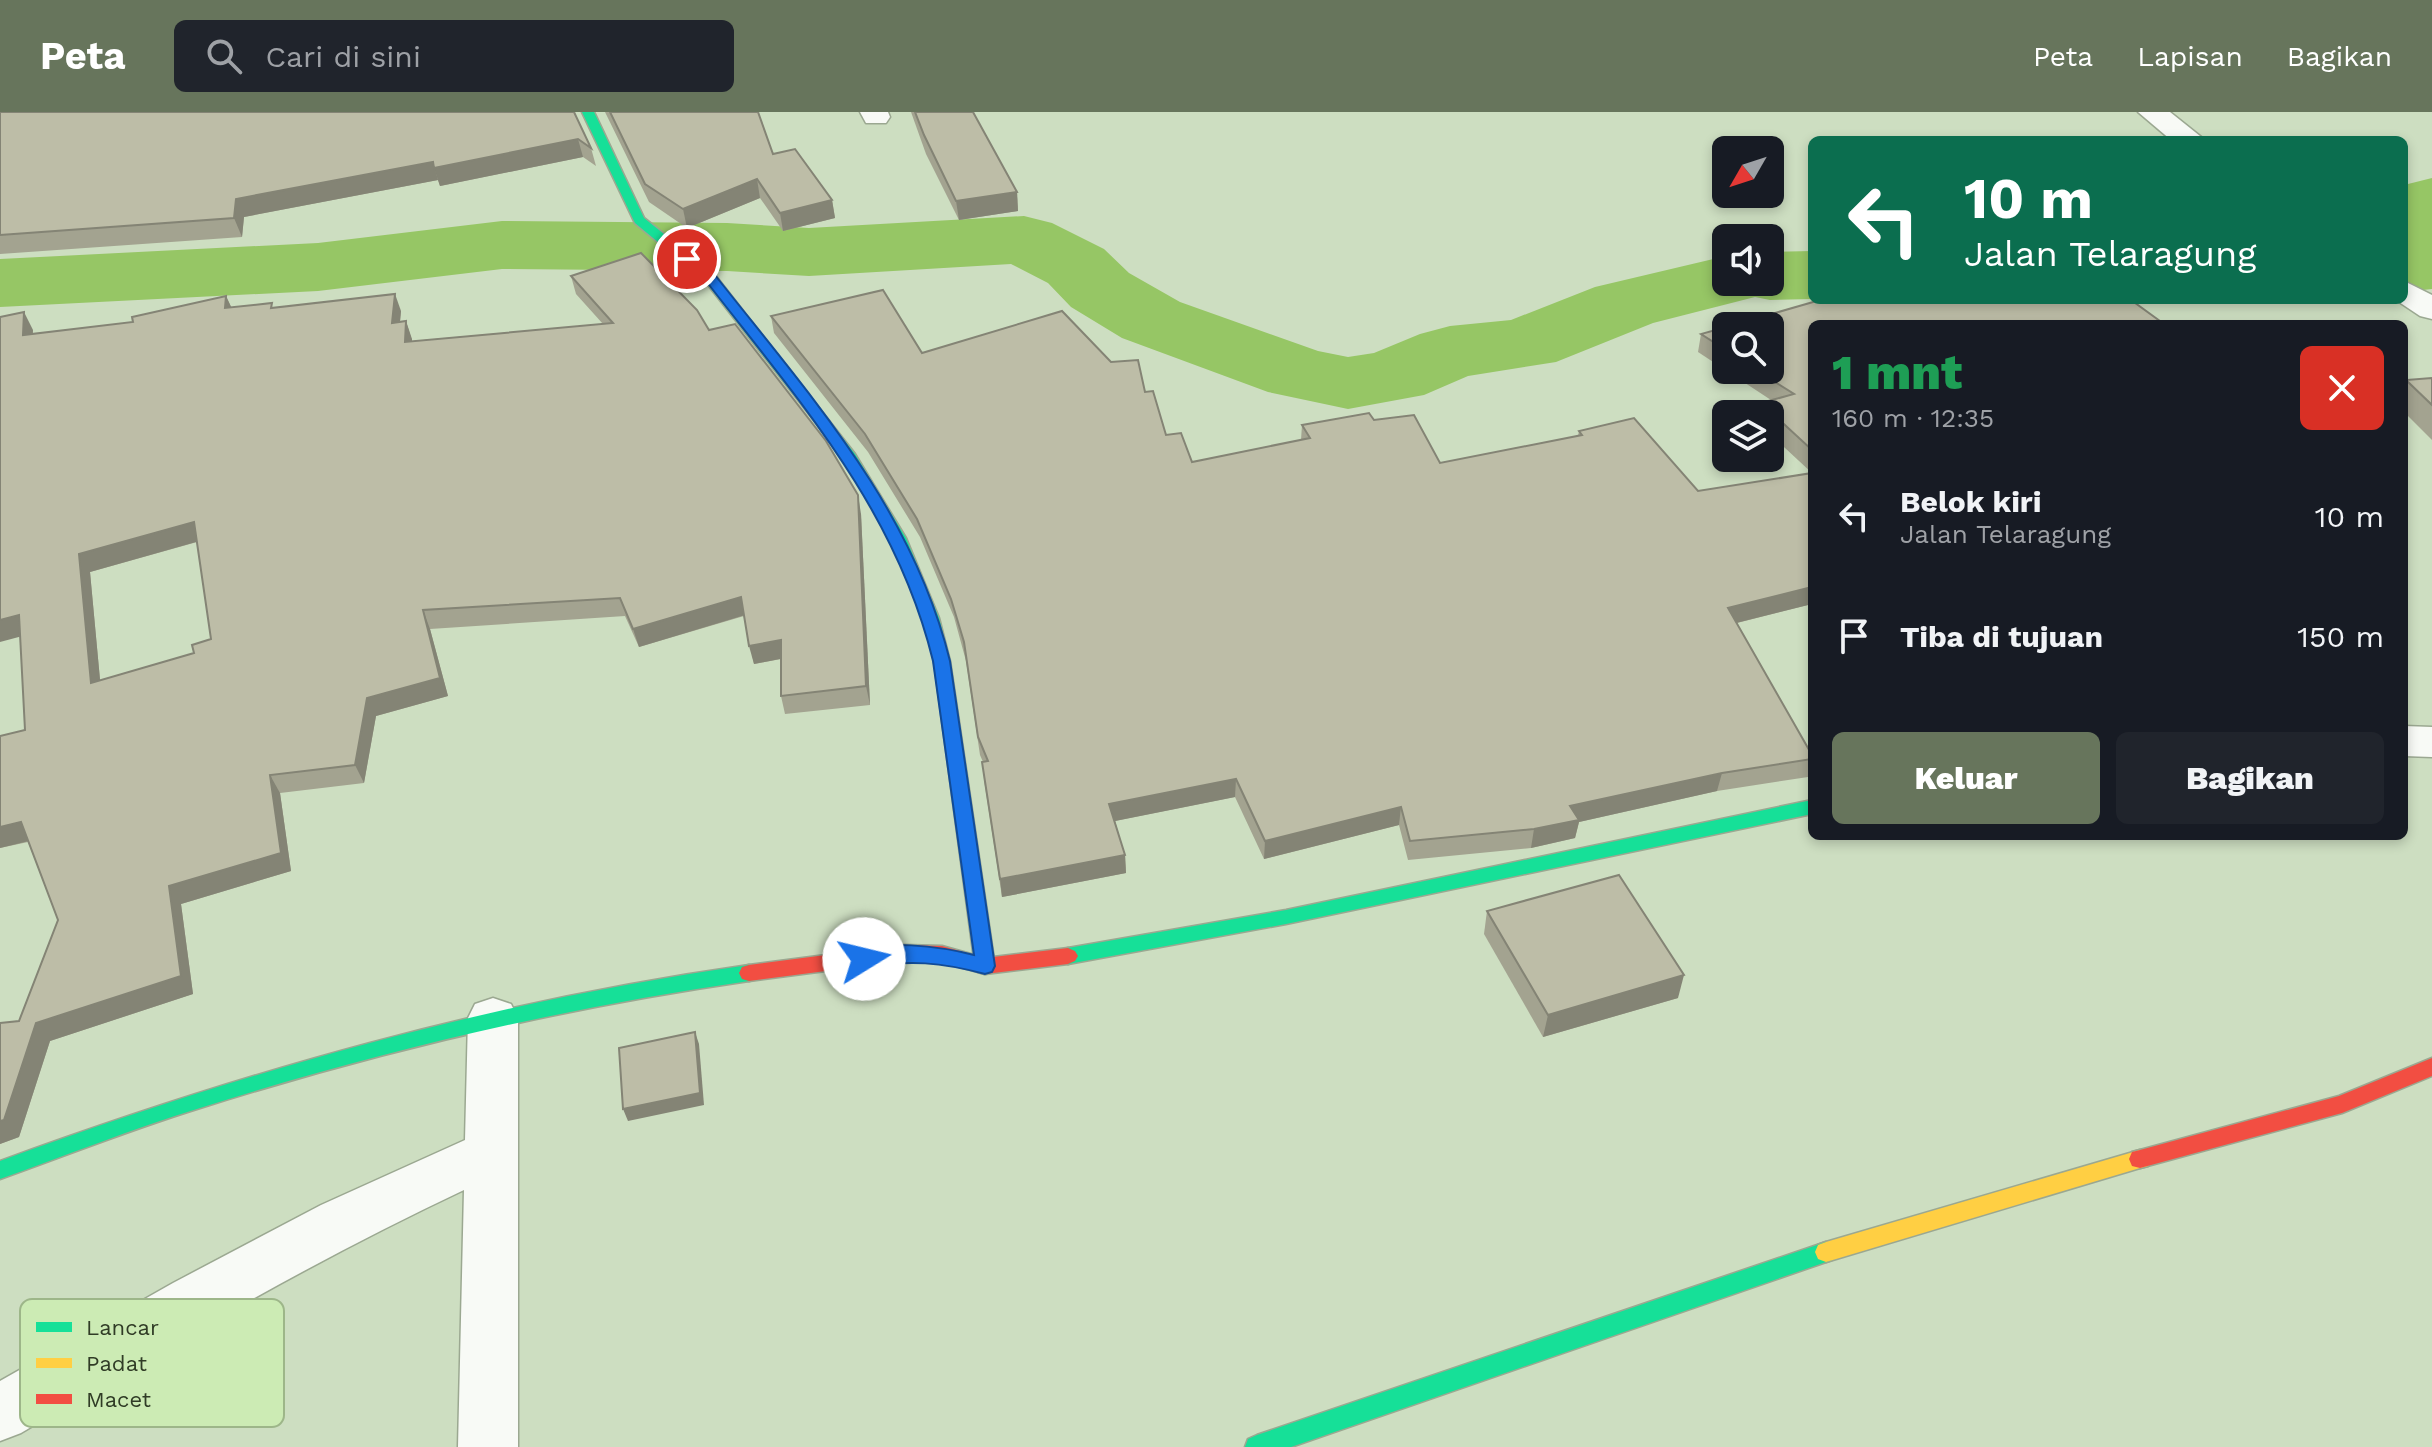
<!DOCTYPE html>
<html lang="id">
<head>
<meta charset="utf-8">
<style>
  body { margin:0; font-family:"Work Sans",sans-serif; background:#20242c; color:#f1f3f6; height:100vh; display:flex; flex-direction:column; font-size:30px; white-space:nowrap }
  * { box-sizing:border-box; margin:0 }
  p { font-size:26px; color:#9ea1a6 }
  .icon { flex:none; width:44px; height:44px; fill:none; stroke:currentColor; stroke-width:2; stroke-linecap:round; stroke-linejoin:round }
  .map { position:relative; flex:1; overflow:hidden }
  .drawer { position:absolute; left:1808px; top:208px; width:600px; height:520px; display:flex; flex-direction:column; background:#171b24; border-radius:12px; box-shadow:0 4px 12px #0003 }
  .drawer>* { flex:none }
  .top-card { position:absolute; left:1808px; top:24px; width:600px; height:168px; border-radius:12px; box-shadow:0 4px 12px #0003; background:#0b6e4f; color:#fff; overflow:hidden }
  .needle { width:52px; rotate:231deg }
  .tools { position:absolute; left:1712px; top:24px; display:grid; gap:16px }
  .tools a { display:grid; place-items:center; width:72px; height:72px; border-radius:12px; background:#171b24; box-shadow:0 4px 12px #0003; font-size:40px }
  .pin { position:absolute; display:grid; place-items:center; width:68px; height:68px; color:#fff; margin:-34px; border:4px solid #fff; border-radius:50%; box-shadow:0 2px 8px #0007 }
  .me { position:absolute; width:88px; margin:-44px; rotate:81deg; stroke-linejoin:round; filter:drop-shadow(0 0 6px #0008) }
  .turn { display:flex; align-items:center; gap:28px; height:168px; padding:0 24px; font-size:36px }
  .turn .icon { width:104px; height:104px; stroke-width:2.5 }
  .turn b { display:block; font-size:56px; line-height:68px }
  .round { display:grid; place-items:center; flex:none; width:84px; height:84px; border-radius:12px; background:#20242c }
  .head { display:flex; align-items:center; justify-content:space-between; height:136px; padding:0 24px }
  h1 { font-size:48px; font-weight:800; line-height:60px; color:#1e9e55 }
  .action { display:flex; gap:16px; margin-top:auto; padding:16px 24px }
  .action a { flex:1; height:92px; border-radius:12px; background:#67755c; color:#fff; font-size:32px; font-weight:800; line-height:92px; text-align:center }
  .action a+a { background:#20242c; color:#f1f3f6 }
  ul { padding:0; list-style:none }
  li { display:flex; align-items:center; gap:24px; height:120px; padding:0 24px }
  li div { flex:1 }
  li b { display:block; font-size:30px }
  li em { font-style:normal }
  header { display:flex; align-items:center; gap:48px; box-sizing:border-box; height:112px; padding:0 40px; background:#67755c; color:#fff }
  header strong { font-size:38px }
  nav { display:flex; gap:44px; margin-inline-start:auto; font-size:28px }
  .search { width:560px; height:72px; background:#20242c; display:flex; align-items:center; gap:20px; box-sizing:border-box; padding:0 28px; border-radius:12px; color:#9ea1a6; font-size:30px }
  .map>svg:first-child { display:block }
</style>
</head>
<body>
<header>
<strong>Peta</strong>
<div class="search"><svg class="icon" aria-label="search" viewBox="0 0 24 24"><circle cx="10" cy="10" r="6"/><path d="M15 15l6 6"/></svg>Cari di sini</div>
<nav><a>Peta</a><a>Lapisan</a><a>Bagikan</a></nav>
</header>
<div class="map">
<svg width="2432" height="1335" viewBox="0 0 2432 1335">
  <rect width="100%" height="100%" fill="#cddec1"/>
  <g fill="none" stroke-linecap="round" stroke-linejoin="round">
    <g fill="#96c665" fill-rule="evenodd">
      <path d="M2432 66V177L2404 180V73Z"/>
      <path d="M1024 104 1052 111 1104 137 1129 161 1180 190 1318 239 1348 245 1374 241 1420 222 1450 214 1511 208 1595 175 1726 144V170H1770V140L1812 139V187L1770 188 1755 185 1653 211 1556 250 1468 264 1424 283 1348 297 1268 280 1122 226 1071 195 1048 171 1011 152 809 164 727 159 502 157 318 179 0 195V147L318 131 502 109 727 111 809 116Z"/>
    </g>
    <defs>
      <g id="street">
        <path d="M860 0H888L890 5 886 11H866Z"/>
        <path d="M2138 0H2170L2205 28H2171Z"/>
        <path d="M2404 169 2432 183V207L2420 204 2396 188H2404Z"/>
        <path d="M2404 614 2432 615V645L2404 644Z"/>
        <path d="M493 886 511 892 518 906V1335H458L464 1078C311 1150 166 1235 21 1321L0 1329V1269L173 1171 321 1093 465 1028 468 906 475 892Z"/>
      </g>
      <g id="fast">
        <path d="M582 0H594L644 106 715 163 855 342 906 426 939 506 950 549 995 854 992 860 985 862 978 860 975 854 934 549 923 506 890 426 841 343 705 169 635 111Z"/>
        <path d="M1812 688V702L1286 812 1068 852 1061 849 1058 844 1061 839 1068 836 1286 798Z"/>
        <path d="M749 853 756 855 759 861 756 867 749 869C562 896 380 939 200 996 132 1017 67 1043 0 1067V1049C247 959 488 890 749 853Z"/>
        <path d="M1826 1130 1834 1133 1837 1140 1834 1147 1826 1150 1291 1335H1245L1248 1327 1257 1323Z"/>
      </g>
      <path id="slow" d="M2140 1038 2148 1040 2151 1047 2148 1054 2140 1056 1826 1150 1818 1147 1815 1140 1818 1133 1826 1130Z"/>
      <g id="jam">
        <path d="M903 833 942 834 985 846 1068 836 1075 839 1078 844 1075 849 1068 852 985 862 942 850 903 849 749 869 742 867 739 861 742 855 749 853Z"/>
        <path d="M2432 946V964L2342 1001 2140 1056 2132 1054 2129 1047 2132 1040 2140 1038 2339 984Z"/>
      </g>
    </defs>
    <use href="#street" stroke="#9ba891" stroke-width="3"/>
    <use href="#fast" stroke="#9ba891" stroke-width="3"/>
    <use href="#slow" stroke="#9ba891" stroke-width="3"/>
    <use href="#jam" stroke="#9ba891" stroke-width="3"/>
    <use href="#street" fill="#f8faf6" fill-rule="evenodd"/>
    <use href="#fast" fill="#16e098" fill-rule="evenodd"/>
    <use href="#slow" fill="#ffcf43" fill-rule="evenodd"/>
    <use href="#jam" fill="#f24e42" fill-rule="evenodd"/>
  </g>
  <g fill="#a3a390" fill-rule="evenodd">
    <path d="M0 0H574L591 36 596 54 583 45 440 74 438 68 244 105 242 125 0 142Z"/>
    <path d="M605 0H758L773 42 832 88 835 106 783 119 760 86 687 116 649 90Z"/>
    <path d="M911 0H973L1017 80 1018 99 959 108 926 42Z"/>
    <path d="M571 164 709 218 861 402 870 593 785 602 781 584V547L754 552 744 504 639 535 625 504 430 517 448 584 376 604 364 671 280 681 291 759 181 792 193 882 50 929 19 1025 0 1032V911L19 909 58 808 28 730 0 736 25 618 20 524 33 218V222L133 210 226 184 231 195 401 199 400 210 406 209 412 229 603 212 576 182ZM197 430 211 527 194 541 100 568 90 460Z"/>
    <path d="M771 204 922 241 1111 250 1145 280 1166 323 1192 350 1301 328 1302 313 1374 308 1440 351 1578 324 1579 319 1698 379 1812 361 1770 322V302H1758L1761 291 1771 288 1698 240 1701 222 1726 215V258H1770L1812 212V492L1737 511 1812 643V654L1808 665 1717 679 1579 710 1575 726 1531 736 1408 748 1399 713 1264 747 1235 685 1115 709 1125 743 1126 761 1002 785 984 668 983 650 980 643 966 549 954 505 920 425 868 340 774 221Z"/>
    <path d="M2432 266V328L2404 300V272L2406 268Z"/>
    <path d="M1487 799 1678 886 1543 925 1484 822Z"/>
  </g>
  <g fill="#848475">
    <path d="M578 27 583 45 440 74 434 56Z"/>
    <path d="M433 50 438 68 244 105 242 125 234 106 236 87Z"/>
    <path d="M757 67 760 86 687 116 683 97Z"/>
    <path d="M1017 80 1018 99 959 108 956 89Z"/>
    <path d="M832 88 835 106 783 119 780 101Z"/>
    <path d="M395 182 401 199 398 229 392 211Z"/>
    <path d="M226 184 234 201 225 196Z"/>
    <path d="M24 200 33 218 32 241 23 223Z"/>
    <path d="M406 209 412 227V248L405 230Z"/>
    <path d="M858 383 861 402 870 593 866 574Z"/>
    <path d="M194 410 203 428 90 460 102 589 91 571 79 442Z"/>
    <path d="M1812 475V492L1724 514 1728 496Z"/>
    <path d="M741 485 745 503 639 535 633 517Z"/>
    <path d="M423 498 430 517 448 584 376 604 364 671 355 653 367 586Z"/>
    <path d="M19 503 30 522 0 530V508Z"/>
    <path d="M781 528 785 546 754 552 749 534Z"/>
    <path d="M1722 661 1717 679 1579 710 1575 726 1531 736 1534 717 1570 694Z"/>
    <path d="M270 663 280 681 291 759 181 792 193 882 50 929 19 1025 0 1032V1009L36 911 169 774Z"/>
    <path d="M1236 667 1235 685 1110 710 1109 692Z"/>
    <path d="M1401 695 1399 713 1264 747 1265 729Z"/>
    <path d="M21 710 33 728 0 736V715Z"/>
    <path d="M1125 743 1126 761 1002 785 1000 767Z"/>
    <path d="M1684 863 1678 886 1543 925 1548 903Z"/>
    <path d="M695 920 699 932 704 993 628 1009 623 997Z"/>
  </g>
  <g fill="#bdbda7" stroke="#848475" stroke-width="2" fill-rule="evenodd">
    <path d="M0 0H574L591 36 578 27 434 56 433 50 236 87 234 106 0 123Z"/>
    <path d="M610 0H758L773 42 795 37 832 88 780 101 757 67 683 97 645 72Z"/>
    <path d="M915 0H973L1017 80 956 89 924 23Z"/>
    <path d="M641 141 697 198 709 218 735 212 826 329 858 383 866 574 781 584V528L749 534 741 485 633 517 620 486 423 498 440 566 367 586 355 653 270 663 281 741 169 774 181 864 36 911 4 1008 0 1009V911L19 909 58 808 21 710 0 715V624L25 618 19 503 0 508V205L24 200 23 223 133 210 132 205 226 184 225 196 272 191 271 196 395 182 392 211 406 209 405 230 613 211 571 164ZM194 410 211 527 192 533 194 541 91 571 79 442Z"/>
    <path d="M883 178 922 241 1062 199 1111 250 1138 248 1145 280 1153 279 1166 323 1181 321 1192 350 1310 326 1302 313 1369 301 1374 308 1414 303 1440 351 1582 323 1579 319 1634 306 1698 379 1812 361V475L1728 496 1812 643V647L1722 661 1570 694 1579 708 1534 717 1410 729 1401 695 1265 729 1236 667 1109 692 1125 743 1000 767 982 650 988 649 978 625 964 530 951 487 917 407 865 322 771 204Z"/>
    <path d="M1820 188H2131L2164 212H1812V338L1761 291 1794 282 1756 258H1770V214H1730Z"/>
    <path d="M1726 215V238L1701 222Z"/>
    <path d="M2432 266V293L2406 268Z"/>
    <path d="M1619 763 1684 863 1548 903 1487 799Z"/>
    <path d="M695 920 700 981 623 997 619 936Z"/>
  </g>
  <path fill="#1a73e8" stroke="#114b97" stroke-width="2" d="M682 144H691L715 163C811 285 912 395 950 549L995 854 992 860 985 862C940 850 911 848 864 855L854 847C869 822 951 837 974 843L933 549C896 397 799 289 706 169L682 150Z"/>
  <rect x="20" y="1187" width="264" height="128" rx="12" fill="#ccebb4" stroke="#9db689" stroke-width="2"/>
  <rect x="36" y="1210" width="36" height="10" fill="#16e098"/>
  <rect x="36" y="1246" width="36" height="10" fill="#ffcf43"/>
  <rect x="36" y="1282" width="36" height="10" fill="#f24e42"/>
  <g font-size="22" fill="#303c26">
    <text x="86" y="1223">Lancar</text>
    <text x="86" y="1259">Padat</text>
    <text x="86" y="1295">Macet</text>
  </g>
</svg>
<div class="tools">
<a><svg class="needle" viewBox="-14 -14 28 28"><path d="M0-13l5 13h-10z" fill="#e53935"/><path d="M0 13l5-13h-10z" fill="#9ea1a6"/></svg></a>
<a><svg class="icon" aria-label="sound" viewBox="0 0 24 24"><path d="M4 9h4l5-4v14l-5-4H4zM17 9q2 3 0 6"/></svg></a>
<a><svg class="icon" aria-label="search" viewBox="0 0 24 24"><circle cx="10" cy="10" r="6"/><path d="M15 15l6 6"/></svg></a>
<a><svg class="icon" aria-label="layers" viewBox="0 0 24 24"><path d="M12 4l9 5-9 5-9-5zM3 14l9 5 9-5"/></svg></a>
</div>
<div class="pin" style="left:687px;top:147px;background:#d93025"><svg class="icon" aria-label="arrive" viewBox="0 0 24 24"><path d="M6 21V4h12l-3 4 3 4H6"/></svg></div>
<svg class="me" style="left:864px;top:847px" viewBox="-20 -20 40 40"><circle r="19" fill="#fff"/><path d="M0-13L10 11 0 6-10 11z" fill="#1a73e8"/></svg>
<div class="top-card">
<div class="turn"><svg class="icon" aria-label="left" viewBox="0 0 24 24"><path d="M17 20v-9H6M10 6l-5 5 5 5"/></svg><div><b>10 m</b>Jalan Telaragung</div></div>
</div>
<section class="drawer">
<div class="head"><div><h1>1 mnt</h1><p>160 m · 12:35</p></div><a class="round" style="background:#d93025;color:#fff"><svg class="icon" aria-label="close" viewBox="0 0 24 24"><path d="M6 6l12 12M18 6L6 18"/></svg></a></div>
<ul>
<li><svg class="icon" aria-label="left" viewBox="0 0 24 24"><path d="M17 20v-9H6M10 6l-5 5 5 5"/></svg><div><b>Belok kiri</b><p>Jalan Telaragung</p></div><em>10 m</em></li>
<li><svg class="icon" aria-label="arrive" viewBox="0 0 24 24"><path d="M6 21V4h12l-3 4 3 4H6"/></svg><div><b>Tiba di tujuan</b></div><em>150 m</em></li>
</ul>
<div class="action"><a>Keluar</a><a>Bagikan</a></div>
</section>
</div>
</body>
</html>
